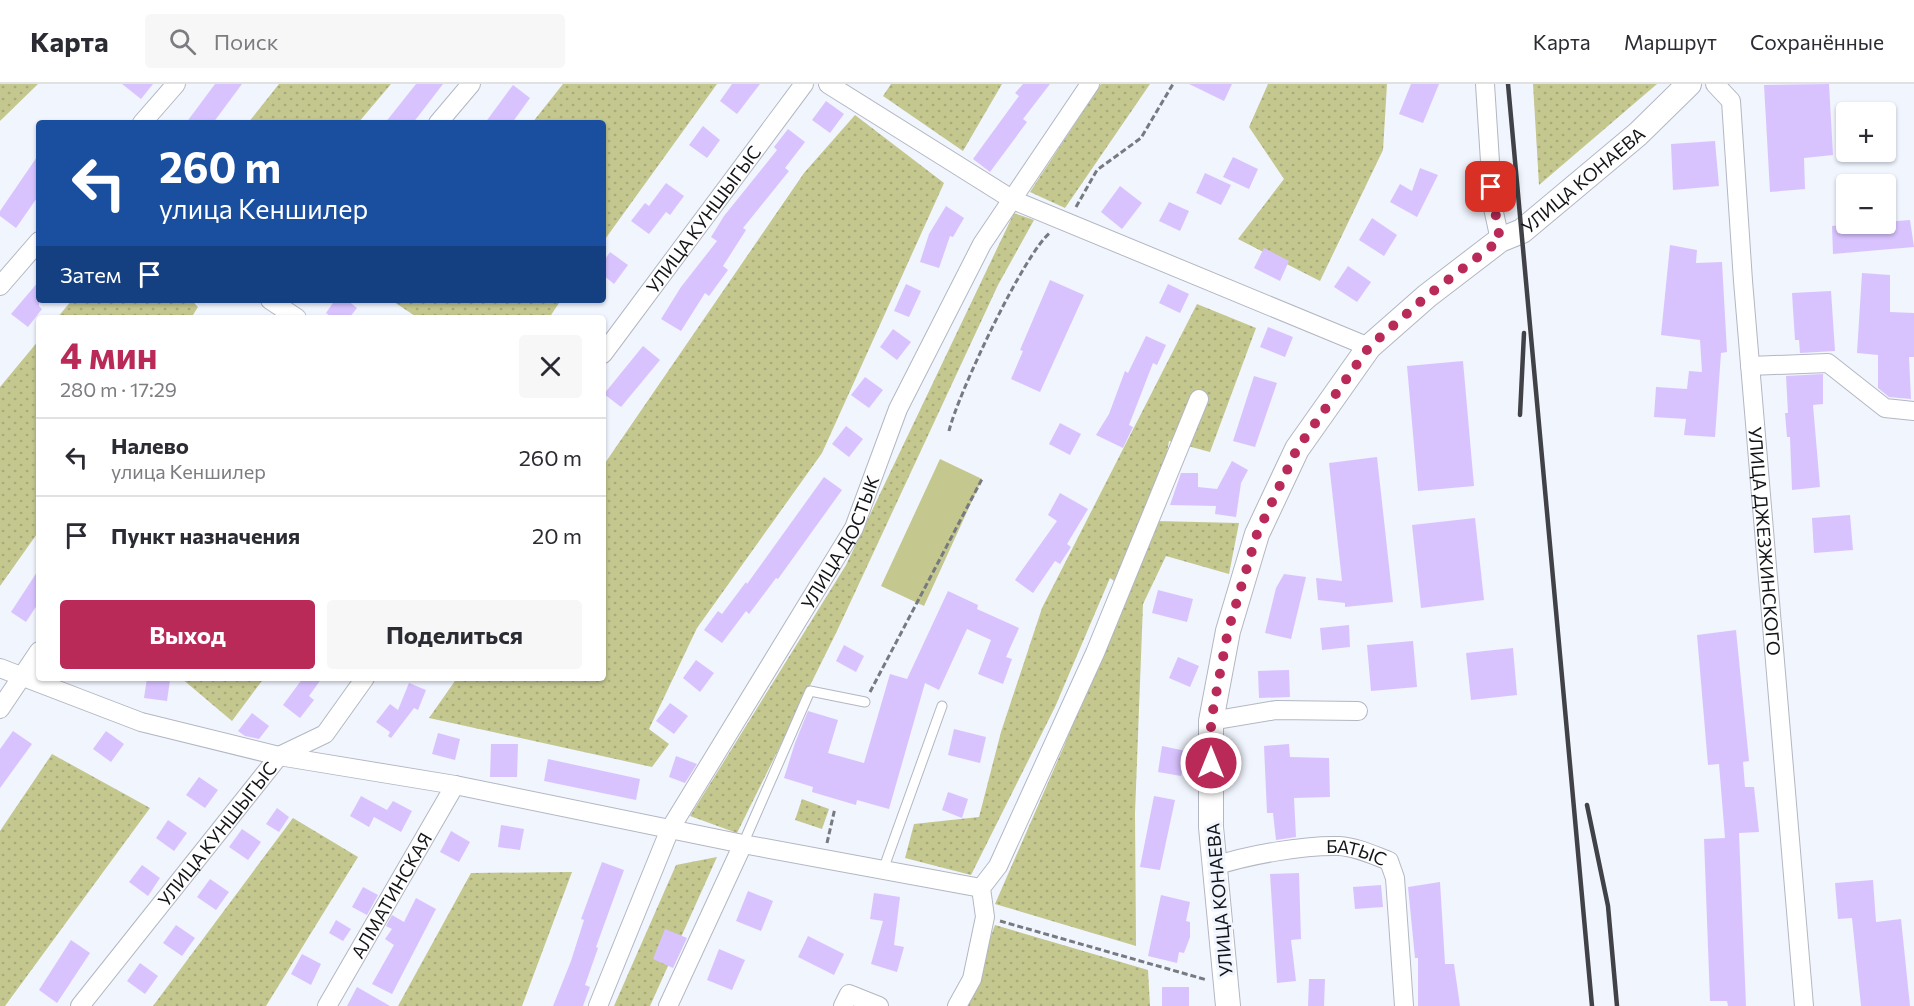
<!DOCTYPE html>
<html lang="ru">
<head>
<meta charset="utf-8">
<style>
  body { margin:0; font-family:Commissioner,sans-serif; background:#f7f7f7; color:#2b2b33; height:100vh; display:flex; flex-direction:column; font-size:22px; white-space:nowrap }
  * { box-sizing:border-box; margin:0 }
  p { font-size:20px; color:#7c7c81 }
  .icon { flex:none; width:33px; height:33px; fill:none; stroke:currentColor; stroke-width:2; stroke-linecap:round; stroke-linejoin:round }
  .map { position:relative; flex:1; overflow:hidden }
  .sheet { position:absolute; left:36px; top:231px; width:570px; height:366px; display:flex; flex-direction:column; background:#fff; border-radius:6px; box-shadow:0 2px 4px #0004 }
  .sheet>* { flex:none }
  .top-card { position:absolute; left:36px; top:36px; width:570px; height:183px; border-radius:6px; box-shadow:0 2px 4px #0004; background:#1a4fa0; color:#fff; overflow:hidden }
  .buttons { position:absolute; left:1836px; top:18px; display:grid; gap:12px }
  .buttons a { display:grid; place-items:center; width:60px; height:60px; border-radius:6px; background:#fff; box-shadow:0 2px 4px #0004; font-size:30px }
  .pin { position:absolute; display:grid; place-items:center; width:51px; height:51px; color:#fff; margin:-26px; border-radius:12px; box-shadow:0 3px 9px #0006 }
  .me { position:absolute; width:66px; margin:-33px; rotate:0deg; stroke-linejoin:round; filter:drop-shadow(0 0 4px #0008) }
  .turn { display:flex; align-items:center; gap:21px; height:126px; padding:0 24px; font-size:27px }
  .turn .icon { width:78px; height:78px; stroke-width:2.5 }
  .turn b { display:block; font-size:42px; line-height:51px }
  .then { display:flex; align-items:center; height:57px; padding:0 24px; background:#0003; gap:12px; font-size:22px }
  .round { display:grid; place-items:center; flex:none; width:63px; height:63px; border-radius:6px; background:#f7f7f7 }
  .overview { display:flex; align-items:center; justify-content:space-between; height:102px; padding:0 24px }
  h1 { font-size:36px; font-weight:700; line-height:45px; color:#b92a59 }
  .cta { display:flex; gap:12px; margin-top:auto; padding:12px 24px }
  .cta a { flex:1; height:69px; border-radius:6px; background:#b92a59; color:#fff; font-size:24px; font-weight:700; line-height:69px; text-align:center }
  .cta a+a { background:#f7f7f7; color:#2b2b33 }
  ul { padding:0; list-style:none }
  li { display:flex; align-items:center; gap:18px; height:78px; padding:0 24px; border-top:2px solid #e1e1e2 }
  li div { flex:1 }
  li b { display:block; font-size:22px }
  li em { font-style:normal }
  header { display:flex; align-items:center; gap:36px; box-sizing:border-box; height:84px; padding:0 30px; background:#fff; border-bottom:2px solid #e1e1e2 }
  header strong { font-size:28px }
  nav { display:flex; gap:33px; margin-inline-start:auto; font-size:21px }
  .search { width:420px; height:54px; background:#f7f7f7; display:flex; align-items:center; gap:15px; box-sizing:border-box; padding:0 21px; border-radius:6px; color:#7c7c81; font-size:22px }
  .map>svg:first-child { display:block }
</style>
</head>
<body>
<header>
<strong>Карта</strong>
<div class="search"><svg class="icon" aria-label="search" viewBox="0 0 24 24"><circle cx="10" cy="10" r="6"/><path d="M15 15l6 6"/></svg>Поиск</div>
<nav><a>Карта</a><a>Маршрут</a><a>Сохранённые</a></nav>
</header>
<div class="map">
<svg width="1914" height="922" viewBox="0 0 1914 922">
  <defs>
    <pattern id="green-dots" width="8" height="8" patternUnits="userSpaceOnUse" patternTransform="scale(1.5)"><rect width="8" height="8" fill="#c4c78e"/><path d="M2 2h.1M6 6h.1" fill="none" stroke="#a7aa7a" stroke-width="1.8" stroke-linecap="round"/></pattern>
  </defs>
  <rect width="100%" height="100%" fill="#f1f5fe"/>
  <g fill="url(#green-dots)">
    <path d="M0 0H38L0 37Z"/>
    <path d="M279 0H391L358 39H248Z"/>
    <path d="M563 0H717L603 158V39H532Z"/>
    <path d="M891 0H1002L963 67 883 12Z"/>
    <path d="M1101 0H1150L1065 124 1030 108Z"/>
    <path d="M1268 0H1387L1383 66 1320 197 1238 155 1284 95 1249 43Z"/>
    <path d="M1533 0H1657L1539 101Z"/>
    <path d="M855 31 944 99 822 369 697 544 649 645 669 660 652 683 429 634 457 594H603V382L804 89Z"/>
    <path d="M1014 129 1034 136 998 201 837 547 737 749 690 732 846 481Z"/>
    <path d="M72 216H191L198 223 191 234H57Z"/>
    <path d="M391 216H561L549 234H418Z"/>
    <path d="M1197 220 1256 244 1210 368 1169 357 1155 437 1239 439 1229 490 1166 472 1143 520 1135 729 1136 862 995 820 1064 662 1126 506 1110 494 1055 623 971 791 905 774 914 740 979 733 1001 648 1042 524Z"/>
    <path d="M39 256V447L0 502V303Z"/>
    <path d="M181 594H264L232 637Z"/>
    <path d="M52 670 150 724 5 922H0V747Z"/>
    <path d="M802 715 829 725 822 745 795 736Z"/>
    <path d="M293 734 358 773 266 922H153Z"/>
    <path d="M717 773 650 922H614L676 781Z"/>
    <path d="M572 788 522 922H398L471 789Z"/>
    <path d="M995 841 1148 886 1150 922H965Z"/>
  </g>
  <path fill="#c4c78e" d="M940 375 982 395 924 522 881 502Z"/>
  <g fill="#d9c3ff">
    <path d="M122 0H153L141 15Z"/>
    <path d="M215 0H242L213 39H186Z"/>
    <path d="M416 0H443L413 39H385Z"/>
    <path d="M732 0H760L737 30 720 17Z"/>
    <path d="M1023 0H1050L1023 35 1027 38 990 88 973 75 1019 12 1015 9Z"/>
    <path d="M1189 0H1232L1224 17Z"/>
    <path d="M1411 0H1439L1423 39 1399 30Z"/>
    <path d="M1829 0 1833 71 1804 74 1805 105 1770 108 1764 1Z"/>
    <path d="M513 1 530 14 512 39H485Z"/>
    <path d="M826 17 844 30 830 49 812 36Z"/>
    <path d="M703 42 720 56 707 74 689 61Z"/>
    <path d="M788 45 805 58 785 84 789 87 743 144 746 146 723 182 728 186 709 212 705 209 681 247 661 235 681 203 717 157 711 153 724 132 777 66 774 63Z"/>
    <path d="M1715 57 1719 102 1673 106 1671 60Z"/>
    <path d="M39 70V111L16 144 0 132V127Z"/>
    <path d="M1233 73 1258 85 1249 105 1223 93Z"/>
    <path d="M1420 84 1438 91 1417 133 1390 118 1400 100 1412 107Z"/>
    <path d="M1205 89 1231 101 1221 121 1196 109Z"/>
    <path d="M666 99 684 112 670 131 666 128 649 150 631 137 645 119 649 122Z"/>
    <path d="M1120 102 1142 119 1122 145 1101 128Z"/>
    <path d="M1169 118 1189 127 1180 147 1159 137Z"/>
    <path d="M946 122 964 134 953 153 950 152 939 184 920 178 929 150Z"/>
    <path d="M1372 134 1397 151 1384 172 1359 156Z"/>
    <path d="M1910 136 1914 163 1833 170 1832 142Z"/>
    <path d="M1670 161 1697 166 1696 179 1722 178 1727 268 1721 269 1715 353 1684 351 1686 335 1654 333 1656 303 1687 305 1689 287 1702 288 1700 256 1661 251Z"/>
    <path d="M1264 164 1289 177 1280 197 1254 184Z"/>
    <path d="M610 168 628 181 614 200 603 191V178Z"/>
    <path d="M1348 182 1371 198 1357 218 1334 203Z"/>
    <path d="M1862 189 1890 191V228L1914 229V273H1909L1911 315 1889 313 1878 304V271L1857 269Z"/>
    <path d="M1050 196 1084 211 1040 308 1011 295 1023 267 1020 266Z"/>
    <path d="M39 197V222L42 225 28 243 11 230Z"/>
    <path d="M906 200 921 207 909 233 894 227Z"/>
    <path d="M1168 200 1189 210 1180 229 1159 219Z"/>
    <path d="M1831 207 1835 267 1800 269 1799 256H1795L1792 209Z"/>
    <path d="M335 216H347L357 224 349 234H333L326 229Z"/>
    <path d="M1268 243 1293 253 1285 273 1260 263Z"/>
    <path d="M893 245 911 258 897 276 880 263Z"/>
    <path d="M1146 252 1166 261 1157 281 1153 279 1129 341 1133 343 1123 364 1096 351 1109 330 1125 287 1128 289Z"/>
    <path d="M643 262 660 276 621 323 604 310Z"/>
    <path d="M1463 277 1474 402 1418 407 1407 282Z"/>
    <path d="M1823 290V320L1813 321 1820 403 1792 406 1790 353H1787L1785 329H1788L1786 292Z"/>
    <path d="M1254 292 1277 299 1255 363 1233 357Z"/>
    <path d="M865 293 883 306 869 324 851 311Z"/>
    <path d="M1060 339 1081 350 1070 371 1049 360Z"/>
    <path d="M846 342 863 355 849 373 832 360Z"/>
    <path d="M1377 373 1393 518 1345 523V519L1318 516 1316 494 1342 497 1329 379Z"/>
    <path d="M1232 377 1248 386 1241 399 1236 433 1215 430 1216 422 1170 421 1181 389H1198V403L1217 405Z"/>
    <path d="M824 393 842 406 778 495 776 494 749 530 746 527 722 559 704 546 718 527 722 530 746 498 747 500Z"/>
    <path d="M1060 409 1088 425 1067 460 1071 463 1060 480 1055 477 1033 509 1015 496 1057 437 1048 431Z"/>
    <path d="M1850 431 1853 466 1814 469 1812 434Z"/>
    <path d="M1475 434 1484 516 1421 524 1412 441Z"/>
    <path d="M39 485V518L26 538 11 528Z"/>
    <path d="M1284 490 1306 493 1291 555 1265 549 1276 504Z"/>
    <path d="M1158 506 1193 515 1187 538 1152 529Z"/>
    <path d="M948 507 978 521 977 525 1019 544 1006 573 1012 575 1003 600 978 590 991 556 967 545 939 606 925 599 889 725 857 716 856 721 812 708 813 703 784 694 795 659 808 627 838 636 828 669 864 679 890 590 907 595Z"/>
    <path d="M1349 541 1350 563 1322 566 1320 544Z"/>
    <path d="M1736 546 1749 677 1743 678 1745 703H1754L1759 748 1739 749 1746 922H1728L1727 917H1710L1704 755 1725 754 1719 680 1708 681 1697 551Z"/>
    <path d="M1413 557 1417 603 1371 607 1367 561Z"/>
    <path d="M844 561 864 572 856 588 836 577Z"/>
    <path d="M1513 564 1517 611 1471 616 1466 569Z"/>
    <path d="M1178 573 1199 582 1190 603 1169 594Z"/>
    <path d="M696 576 714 589 700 608 683 594Z"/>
    <path d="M1289 586 1290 613 1259 614 1258 587Z"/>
    <path d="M147 594 170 596 167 617 144 614Z"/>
    <path d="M303 594H322L309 612 314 616 300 634 283 621Z"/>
    <path d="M409 599 426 606 418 626 414 624 391 654 388 652 390 648 376 638 390 620 398 626Z"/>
    <path d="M670 619 688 632 674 650 656 637Z"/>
    <path d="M252 629 269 642 259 655 245 652 238 647Z"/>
    <path d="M954 645 986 653 980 679 948 671Z"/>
    <path d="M13 647 32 660 0 704V665Z"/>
    <path d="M106 647 124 660 111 678 93 665Z"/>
    <path d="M438 649 460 655 455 676 432 670Z"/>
    <path d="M491 660H518L517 693H490Z"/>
    <path d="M1289 660 1290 673 1329 674 1330 713 1294 714 1296 753 1276 756 1273 729H1267L1264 662Z"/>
    <path d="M1162 662 1186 667 1181 692 1158 688Z"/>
    <path d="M676 672 697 680 685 699 669 693Z"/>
    <path d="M548 675 640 695 636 716 544 697Z"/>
    <path d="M199 693 218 706 205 724 186 711Z"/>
    <path d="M948 708 968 715 962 734 942 726Z"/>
    <path d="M361 712 387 726 393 717 412 727 401 748 374 733 369 743 350 732Z"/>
    <path d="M1154 712 1175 716 1160 786 1140 783Z"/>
    <path d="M277 724 289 733 279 748 266 740Z"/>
    <path d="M168 736 187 749 174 767 156 754Z"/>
    <path d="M501 741 524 745 520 766 498 763Z"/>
    <path d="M242 745 261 758 248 776 229 763Z"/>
    <path d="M451 747 470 758 459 778 440 768Z"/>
    <path d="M602 778 624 786 596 863 598 864 585 901 590 903 583 922H553L571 877 584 836 581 835Z"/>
    <path d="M142 781 160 794 148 812 129 798Z"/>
    <path d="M1299 789 1301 855 1291 856 1296 897 1277 899 1270 790Z"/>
    <path d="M210 795 229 808 216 826 197 813Z"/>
    <path d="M1873 796 1876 838 1901 835 1910 922H1861L1852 834 1838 835 1835 799Z"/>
    <path d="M1440 798 1445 880H1454L1460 922H1418V874H1415L1408 803Z"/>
    <path d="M1381 801 1383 823 1355 825 1353 803Z"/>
    <path d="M363 803 378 811 367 831 352 823Z"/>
    <path d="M748 807 773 817 761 847 736 837Z"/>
    <path d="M874 809 900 813 894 861 904 863 897 888 871 880 883 837 870 835Z"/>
    <path d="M1161 811 1190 818 1186 837 1190 838V853L1184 869 1179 868 1177 879 1148 872Z"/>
    <path d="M416 814 436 825 392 910 372 900 394 861 385 855 392 845 386 842 392 831 404 838Z"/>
    <path d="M336 836 351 845 343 857 329 849Z"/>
    <path d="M176 841 195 854 182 872 163 859Z"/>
    <path d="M665 845 687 854 673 884 653 875Z"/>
    <path d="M808 852 844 870 834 891 798 873Z"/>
    <path d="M71 856 90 869 57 919 39 906Z"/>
    <path d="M719 865 745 876 732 906 707 896Z"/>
    <path d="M302 870 321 880 311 901 291 890Z"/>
    <path d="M140 879 158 892 145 910 127 897Z"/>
    <path d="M1309 895H1325L1324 922H1308Z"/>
    <path d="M357 903 390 922H347Z"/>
    <rect x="1162" y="903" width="27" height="19"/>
  </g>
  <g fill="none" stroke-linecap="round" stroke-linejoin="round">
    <defs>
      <g id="service">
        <path d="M743 760 810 607 865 618"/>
        <path d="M883 786 942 622"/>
      </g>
      <g id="minor">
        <path d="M828 0 1013 116 1369 263"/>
        <path d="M1485 0 1493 124 1500 156"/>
        <path id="s1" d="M1715 0 1731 17 1743 197 1804 922"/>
        <path d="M142 39 176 0"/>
        <path d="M438 39 471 0"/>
        <path d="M0 202 39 157"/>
        <path d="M270 216 297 234"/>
        <path id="s2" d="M603 270 804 0"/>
        <path d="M1750 282 1828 279 1885 324 1914 327"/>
        <path d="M0 584 141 638 279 672 455 701 743 760 981 804"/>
        <path d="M0 625 39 567"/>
        <path d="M1211 637 1276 626 1358 627"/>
        <path id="s3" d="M1215 782C1248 771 1304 761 1339 762 1357 763 1373 771 1389 777L1395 794 1404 922"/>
        <path id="s4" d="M80 922 279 672 325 650 365 594"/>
        <path id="s5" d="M327 922 455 701"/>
        <path id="s6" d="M598 922 670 745 854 444 898 325 982 160 1090 0"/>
        <path d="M668 922 743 760"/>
        <path d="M843 922 849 910 879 922"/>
        <path d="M957 922 972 895 985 833 981 804 998 782 1095 569 1199 315"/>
      </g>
      <g id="secondary">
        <path id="s7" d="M1228 922 1211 743V637L1228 547 1257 450 1297 365 1369 263 1427 212 1500 156 1522 147 1638 50 1689 0"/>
      </g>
    </defs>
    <use href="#service" stroke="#b3b7c2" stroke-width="11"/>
    <use href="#minor" stroke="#b3b7c2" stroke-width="20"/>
    <use href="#secondary" stroke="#b3b7c2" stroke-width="26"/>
    <g stroke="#777a80" stroke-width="3" stroke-dasharray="6 3" stroke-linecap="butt">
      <path d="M1076 123 1097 86 1141 54 1173 0"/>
      <path d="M949 347C957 312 1025 167 1051 148"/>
      <path d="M870 608 982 395"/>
      <path d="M827 759 835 724"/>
      <path d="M1000 837 1207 896"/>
    </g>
    <use href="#service" stroke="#fff" stroke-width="9"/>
    <use href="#minor" stroke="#fff" stroke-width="18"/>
    <use href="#secondary" stroke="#fff" stroke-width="24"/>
    <g stroke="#404247" stroke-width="4.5">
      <path d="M1508 0 1592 922"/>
      <path d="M1520 331 1524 249"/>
      <path d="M1587 721 1608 822 1617 922"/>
    </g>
  </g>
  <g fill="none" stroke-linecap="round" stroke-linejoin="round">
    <path stroke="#b92a59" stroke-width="10" stroke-dasharray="0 18" d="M1211 679V637L1228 547 1257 450 1297 365 1369 263 1427 212 1500 156 1491 103"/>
  </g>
  <g text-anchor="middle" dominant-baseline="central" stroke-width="6" stroke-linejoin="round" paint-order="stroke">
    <g font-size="18" fill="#121418" stroke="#f1f5fe">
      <text stroke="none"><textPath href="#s7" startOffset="970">УЛИЦА КОНАЕВА</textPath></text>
      <text stroke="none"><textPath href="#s2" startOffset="168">УЛИЦА КУНШЫГЫС</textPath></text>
      <text stroke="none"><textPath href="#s6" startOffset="525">УЛИЦА ДОСТЫК</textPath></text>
      <text stroke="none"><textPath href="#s1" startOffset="465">УЛИЦА ДЖЕЗЖИНСКОГО</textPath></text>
      <text stroke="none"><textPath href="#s4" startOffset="220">УЛИЦА КУНШЫГЫС</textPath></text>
      <text stroke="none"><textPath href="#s3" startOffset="144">БАТЫС</textPath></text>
      <text stroke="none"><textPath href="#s5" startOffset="128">АЛМАТИНСКАЯ</textPath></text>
      <text transform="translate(1219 816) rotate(-95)">УЛИЦА КОНАЕВА</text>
    </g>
  </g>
</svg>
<div class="buttons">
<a>+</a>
<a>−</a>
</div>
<div class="pin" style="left:1491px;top:103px;background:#d93025"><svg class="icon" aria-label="arrive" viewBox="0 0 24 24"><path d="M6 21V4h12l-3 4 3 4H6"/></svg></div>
<svg class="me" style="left:1211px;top:679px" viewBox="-20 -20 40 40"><circle r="17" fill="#b92a59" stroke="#fff" stroke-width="3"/><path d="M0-11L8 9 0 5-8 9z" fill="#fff"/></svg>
<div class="top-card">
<div class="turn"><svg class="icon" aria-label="left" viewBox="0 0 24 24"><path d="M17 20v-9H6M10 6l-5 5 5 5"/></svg><div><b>260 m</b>улица Кеншилер</div></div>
<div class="then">Затем<svg class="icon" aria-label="arrive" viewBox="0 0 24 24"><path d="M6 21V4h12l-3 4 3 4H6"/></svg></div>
</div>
<section class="sheet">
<div class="overview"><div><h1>4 мин</h1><p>280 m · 17:29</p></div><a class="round"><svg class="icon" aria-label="close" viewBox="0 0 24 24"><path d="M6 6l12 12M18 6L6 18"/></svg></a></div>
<ul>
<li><svg class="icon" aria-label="left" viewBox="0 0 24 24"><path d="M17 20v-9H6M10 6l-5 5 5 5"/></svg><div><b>Налево</b><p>улица Кеншилер</p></div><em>260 m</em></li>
<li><svg class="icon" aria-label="arrive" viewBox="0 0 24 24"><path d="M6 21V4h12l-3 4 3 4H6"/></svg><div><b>Пункт назначения</b></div><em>20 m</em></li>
</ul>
<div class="cta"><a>Выход</a><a>Поделиться</a></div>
</section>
</div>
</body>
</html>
